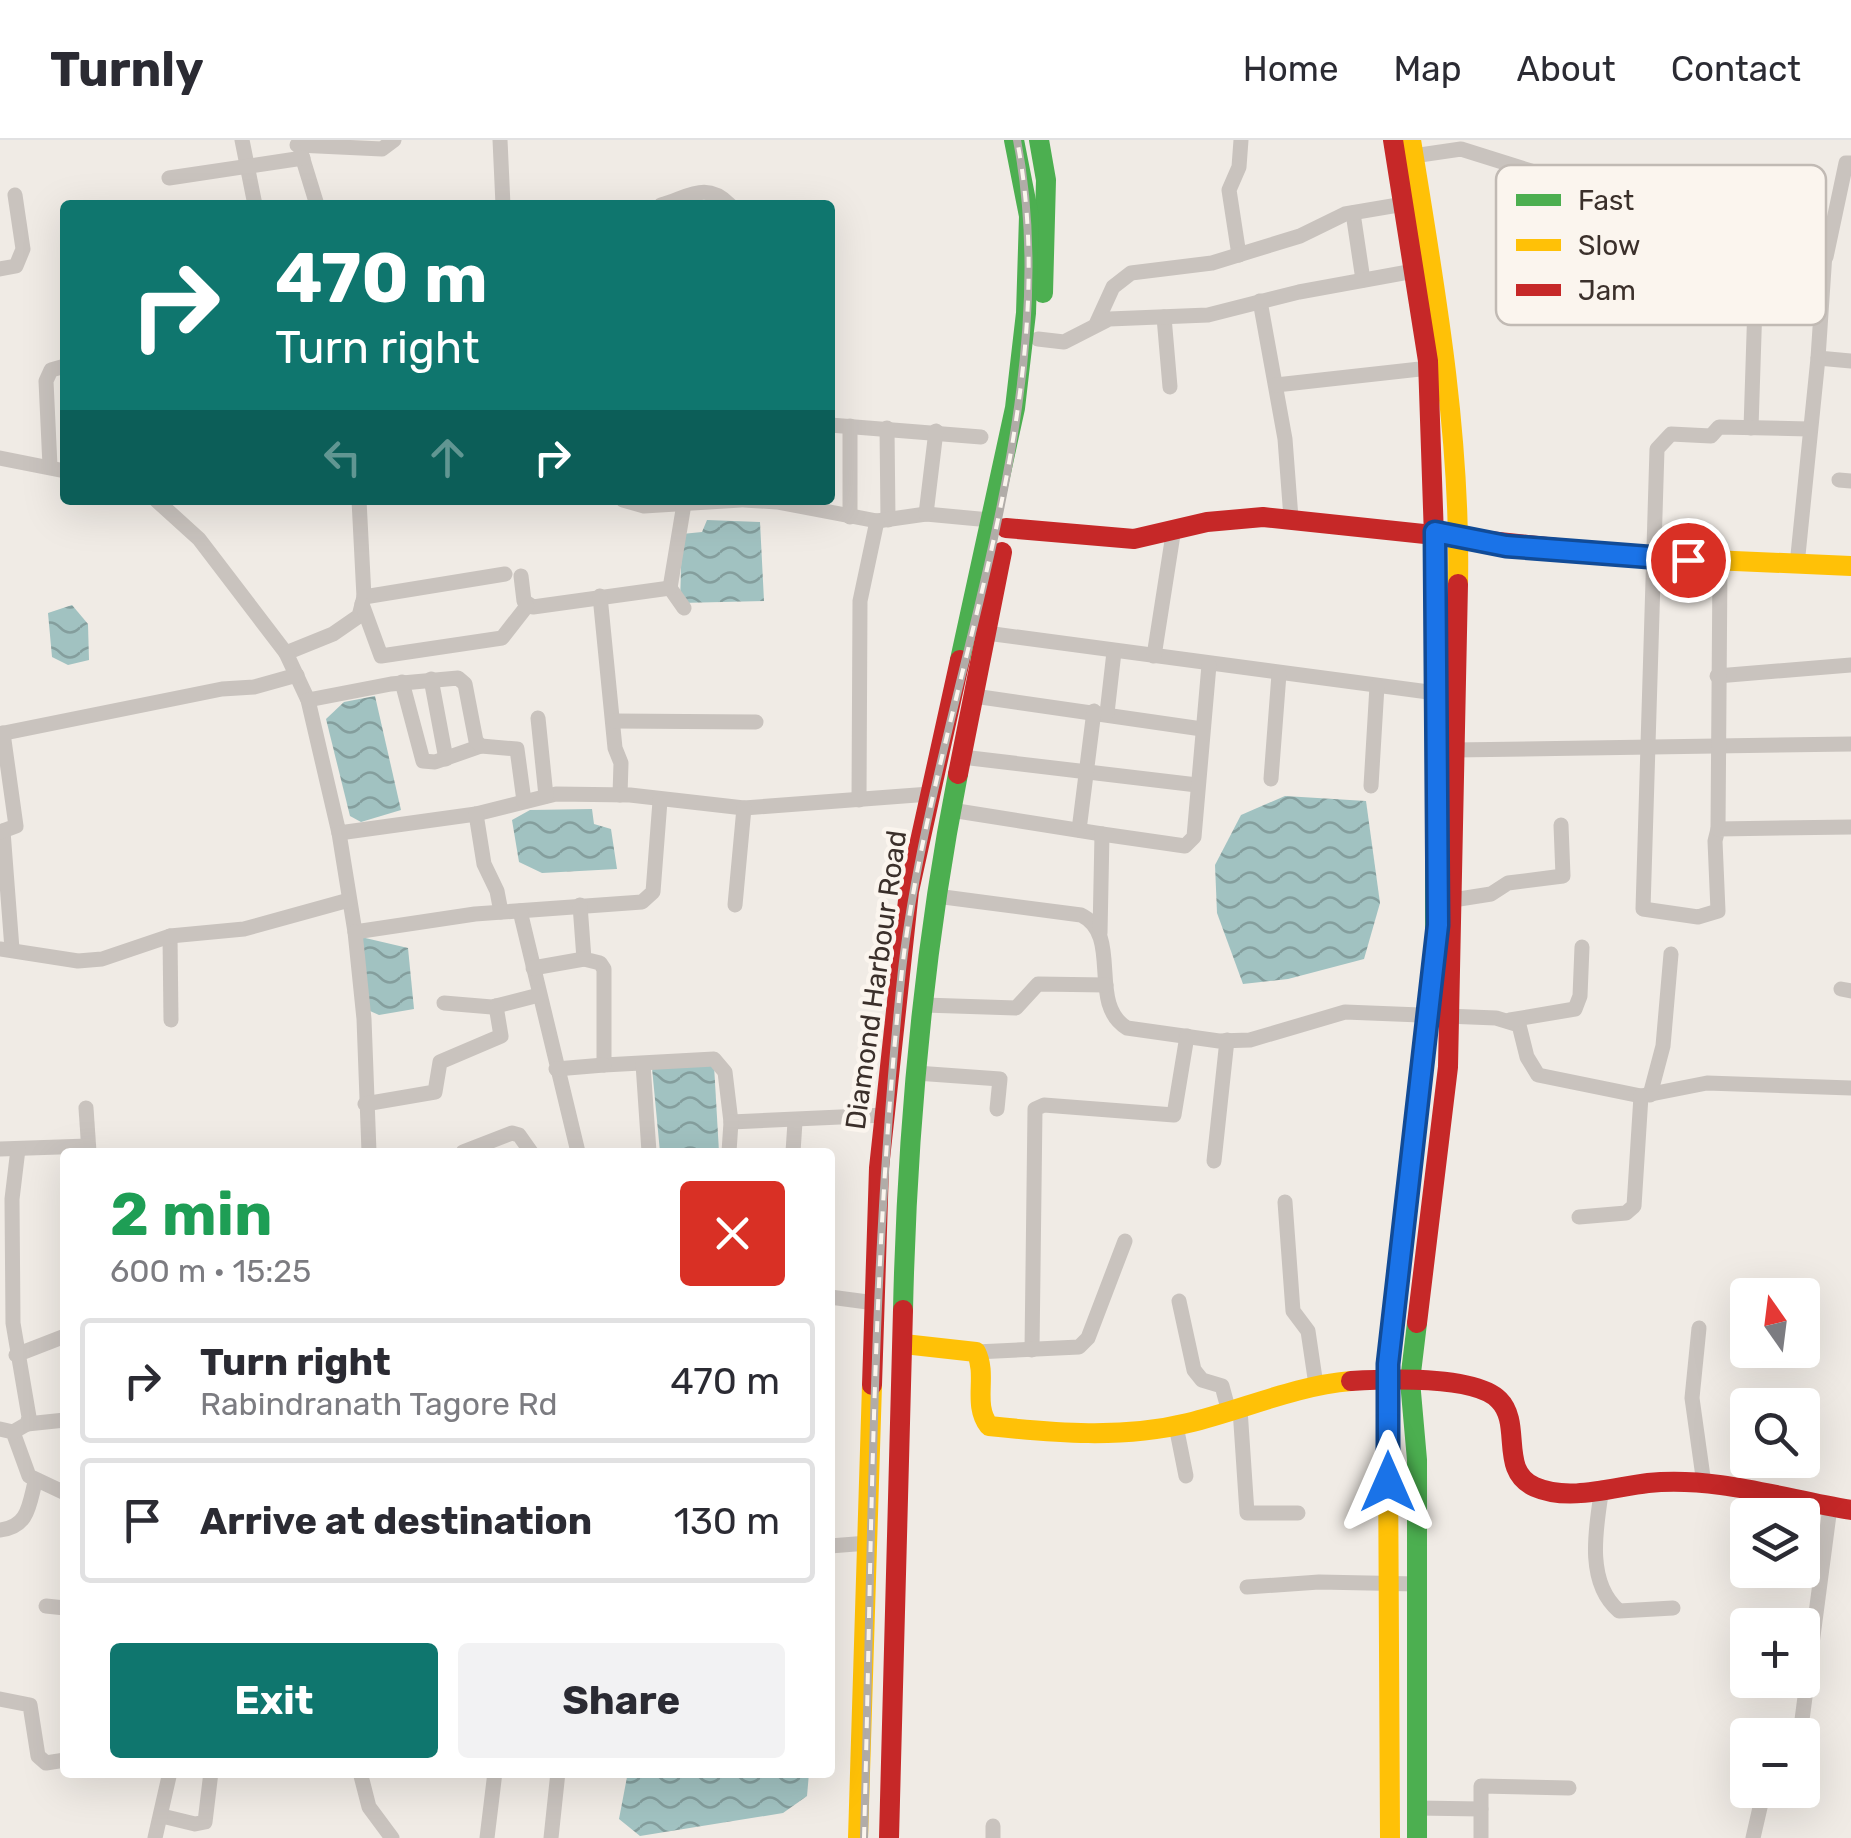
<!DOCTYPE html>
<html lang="en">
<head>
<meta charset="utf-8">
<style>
  body { margin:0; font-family:Rubik,sans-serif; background:#f2f2f3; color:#2b2b33; height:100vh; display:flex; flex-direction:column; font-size:38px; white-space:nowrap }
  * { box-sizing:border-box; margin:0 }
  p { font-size:32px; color:#7c7c81 }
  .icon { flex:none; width:55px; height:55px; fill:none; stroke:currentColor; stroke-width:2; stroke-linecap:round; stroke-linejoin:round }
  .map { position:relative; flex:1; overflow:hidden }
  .side { position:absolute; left:60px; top:1008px; width:775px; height:630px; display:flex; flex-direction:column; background:#fff; border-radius:10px; box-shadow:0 10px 40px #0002 }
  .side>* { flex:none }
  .hud { position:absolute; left:60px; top:60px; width:775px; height:305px; border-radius:10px; box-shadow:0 10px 40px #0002; background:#0f766e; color:#fff; overflow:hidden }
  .needle { width:65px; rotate:346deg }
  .fabs { position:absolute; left:1730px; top:1138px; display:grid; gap:20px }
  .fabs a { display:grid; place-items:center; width:90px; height:90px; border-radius:10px; background:#fff; box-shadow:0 10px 40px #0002; font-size:50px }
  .pin { position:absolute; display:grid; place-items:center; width:85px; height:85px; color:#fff; margin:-42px; border:5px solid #fff; border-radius:50%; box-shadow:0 2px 10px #0007 }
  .me { position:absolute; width:110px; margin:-55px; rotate:0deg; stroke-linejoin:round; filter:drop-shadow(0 0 8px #0008) }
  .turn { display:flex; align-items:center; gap:35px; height:210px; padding:0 50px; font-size:45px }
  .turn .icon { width:130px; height:130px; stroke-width:2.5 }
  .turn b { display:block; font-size:70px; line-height:85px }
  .lanes { display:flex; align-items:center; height:95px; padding:0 50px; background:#0003; justify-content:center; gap:50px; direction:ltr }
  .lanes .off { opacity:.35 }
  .round { display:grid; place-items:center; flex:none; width:105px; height:105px; border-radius:10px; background:#f2f2f3 }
  .summary { display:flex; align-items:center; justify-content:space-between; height:170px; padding:0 50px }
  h1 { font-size:60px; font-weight:700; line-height:75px; color:#1e9e55 }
  .button { display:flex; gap:20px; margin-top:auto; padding:20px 50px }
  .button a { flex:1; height:115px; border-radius:10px; background:#0f766e; color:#fff; font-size:40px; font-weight:700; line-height:115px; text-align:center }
  .button a+a { background:#f2f2f3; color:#2b2b33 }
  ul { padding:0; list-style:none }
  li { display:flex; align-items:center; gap:30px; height:125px; margin:0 20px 15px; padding:0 30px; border:5px solid #e1e1e2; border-radius:10px }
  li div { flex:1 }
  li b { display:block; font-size:38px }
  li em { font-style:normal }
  header { display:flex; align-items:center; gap:60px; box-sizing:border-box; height:140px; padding:0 50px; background:#fff; border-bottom:2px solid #e1e1e2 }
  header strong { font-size:48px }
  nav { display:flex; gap:55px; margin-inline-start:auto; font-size:35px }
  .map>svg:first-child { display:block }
</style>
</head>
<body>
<header>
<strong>Turnly</strong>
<nav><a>Home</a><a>Map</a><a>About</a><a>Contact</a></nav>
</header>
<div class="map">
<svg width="1851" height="1698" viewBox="0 0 1851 1698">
  <defs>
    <pattern id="water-waves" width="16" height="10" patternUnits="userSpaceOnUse" patternTransform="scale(2.5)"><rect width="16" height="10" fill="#a1c2c1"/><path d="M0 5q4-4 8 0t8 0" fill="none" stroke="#849e9d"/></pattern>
  </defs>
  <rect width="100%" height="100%" fill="#f0ebe5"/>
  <g fill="url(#water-waves)">
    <path d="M707 380 760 382 764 461 680 463 682 394 702 392Z"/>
    <path d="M72 465 88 484 89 520 68 525 52 517 48 473Z"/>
    <path d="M375 556 401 670 361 682 350 676 326 579 344 562Z"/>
    <path d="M1285 656 1366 661 1380 763 1364 819 1288 839 1243 844 1217 773 1215 725 1241 675Z"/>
    <path d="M592 669 594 684 611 689 617 729 542 733 519 722 512 680 530 670Z"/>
    <path d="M361 797 408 808 414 869 379 875 370 871Z"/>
    <path d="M714 925 719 1012H660L652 928Z"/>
    <path d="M606 1633 809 1632V1633L807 1656 783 1673 640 1696 619 1679 627 1637Z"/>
  </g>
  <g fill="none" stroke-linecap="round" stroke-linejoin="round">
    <g stroke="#c9c3be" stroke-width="15">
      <path d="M242 0 255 65"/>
      <path d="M500 0 503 65"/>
      <path d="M297 5 382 9 394 0"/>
      <path d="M301 13 317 65"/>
      <path d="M1413 16 1461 9 1544 35 1560 47 1569 71 1576 77 1687 86 1825 113 1818 218 1851 221"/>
      <path d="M169 38 303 18"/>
      <path d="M661 65C689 57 706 41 730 65"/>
      <path d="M1353 73 1363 140"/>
      <path d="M1239 115 1229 50 1239 27 1241 0"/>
      <path d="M1826 117 1846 23H1851"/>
      <path d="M0 129 16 126 23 109 15 55"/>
      <path d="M1260 161 1285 299 1291 378"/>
      <path d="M1164 177 1170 247"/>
      <path d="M1097 182 1113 147 1131 133 1212 123 1300 96 1345 74 1404 64"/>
      <path d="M1038 199 1064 202 1109 179 1208 175 1299 152 1414 131"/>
      <path d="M1276 245 1429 228"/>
      <path d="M830 285 981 297"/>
      <path d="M887 288 888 380"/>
      <path d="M1751 288 1757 101"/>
      <path d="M1809 289 1719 287 1711 296 1671 294 1657 309 1643 769 1698 777 1718 771 1715 701 1718 689 1851 687"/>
      <path d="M0 318 65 331"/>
      <path d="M50 326 46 241 51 230 65 226"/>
      <path d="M1839 340 1851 341"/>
      <path d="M156 360 199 399 286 513 333 494 359 476 364 457 359 360"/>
      <path d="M623 360 644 366 741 360"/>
      <path d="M744 360 777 362 877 381 926 374 990 380"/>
      <path d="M684 364 670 448 684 468"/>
      <path d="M926 374 936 291"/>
      <path d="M850 377V286"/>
      <path d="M1797 425 1818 218"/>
      <path d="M521 436 524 461 533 467 670 448"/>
      <path d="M600 456 615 608 621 623 620 655"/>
      <path d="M364 457 505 434"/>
      <path d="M362 464 381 516 502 498 527 466"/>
      <path d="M979 492 1436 553"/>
      <path d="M286 513 308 560 339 693 476 674 556 654 630 655 744 668 930 654"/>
      <path d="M1154 516 1174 388"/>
      <path d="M1717 536 1851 525"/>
      <path d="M431 539 446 619"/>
      <path d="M402 542 423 621 435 622 481 606"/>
      <path d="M974 556 1202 589"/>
      <path d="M308 560 391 544 458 538 465 544 476 601 481 606 517 609 524 661"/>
      <path d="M1107 573 1114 512"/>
      <path d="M538 578 546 656"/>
      <path d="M615 581 756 582"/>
      <path d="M0 594 222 549 254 547 297 535"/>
      <path d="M1454 610 1851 604"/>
      <path d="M962 617 1197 645"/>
      <path d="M1271 639 1279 534"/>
      <path d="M1371 646 1377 546"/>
      <path d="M859 660 860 461 877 381"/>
      <path d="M951 670 1102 694"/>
      <path d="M476 674 484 724 497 751 501 772"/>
      <path d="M1718 689 1720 423"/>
      <path d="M1079 690 1094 571"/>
      <path d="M3 691 12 809"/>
      <path d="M0 692 16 686 3 593"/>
      <path d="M339 693 355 792 475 774 642 762 653 752 660 661"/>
      <path d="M936 756 1081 775C1123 795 1087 864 1127 888L1219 901 1250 900 1345 872 1496 878 1519 885 1527 917 1538 935 1641 956 1707 943 1851 948"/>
      <path d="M1453 760 1491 754 1508 743 1563 736 1561 685"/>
      <path d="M580 765 584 819 600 823 604 829V925L714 919 725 932 731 982 885 975"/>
      <path d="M735 765 744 668"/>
      <path d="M520 771 578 1012"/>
      <path d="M355 792 364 879 369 1012"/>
      <path d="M1100 793 1102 694 1185 706 1194 697 1209 525"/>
      <path d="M170 796 171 880"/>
      <path d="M0 809 78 821 102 819 170 796 244 789 349 760"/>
      <path d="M533 828 584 819"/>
      <path d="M1841 849 1851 851"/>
      <path d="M444 863 492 867 539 855"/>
      <path d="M924 865 1016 868 1038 844 1106 845"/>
      <path d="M1510 880 1575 869 1580 856 1582 807"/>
      <path d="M643 924 649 1012"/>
      <path d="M556 929 604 925"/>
      <path d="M916 933 1000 939 997 969"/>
      <path d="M1650 955 1663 906 1671 814"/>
      <path d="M365 964 435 952 440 922 501 896 496 866"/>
      <path d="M86 968 89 1012"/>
      <path d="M0 1009 88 1006"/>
      <path d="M463 1012 512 993 519 995 531 1012"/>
      <path d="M729 1012 731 982"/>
      <path d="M793 1012 795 982"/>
      <path d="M1214 1021 1227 900"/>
      <path d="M1285 1062 1293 1171 1308 1191 1316 1245"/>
      <path d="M1579 1077 1626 1073 1634 1066 1641 956"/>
      <path d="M830 1157 875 1163"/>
      <path d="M1179 1161 1194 1230 1202 1240 1222 1246 1229 1272"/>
      <path d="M1699 1188 1692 1258 1704 1344"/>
      <path d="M1032 1210 1035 969 1044 965 1174 975 1187 896"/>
      <path d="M976 1212 1079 1207 1088 1198 1125 1101"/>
      <path d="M16 1215 65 1196"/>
      <path d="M1240 1269 1247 1373H1298"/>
      <path d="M27 1284 65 1280"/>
      <path d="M1176 1286 1186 1336"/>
      <path d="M0 1289 13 1292 29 1336 65 1353"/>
      <path d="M13 1292 27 1284 29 1277 13 1183 12 1059 18 1009"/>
      <path d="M1602 1348C1596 1387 1585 1442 1619 1471L1673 1468"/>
      <path d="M0 1390C28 1387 29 1366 35 1342"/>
      <path d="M830 1406 868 1403"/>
      <path d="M1247 1447 1319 1442 1417 1444"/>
      <path d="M46 1466 65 1468"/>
      <path d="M0 1559 30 1565 38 1616 46 1623 65 1620"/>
      <path d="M1800 1595 1830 1367"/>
      <path d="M360 1632 369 1667 392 1698"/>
      <path d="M1772 1650H1794"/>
      <path d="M1417 1668 1481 1669"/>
      <path d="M162 1676 195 1684 205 1682 211 1632"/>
      <path d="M155 1698 170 1632"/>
      <path d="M487 1698 495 1632"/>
      <path d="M551 1698 558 1632"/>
      <path d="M993 1698V1686"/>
      <path d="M1481 1698V1646L1569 1648"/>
      <path d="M1753 1698 1764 1650"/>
    </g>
    <g stroke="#4caf50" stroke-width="20">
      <path d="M1039 0 1046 40 1043 153"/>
      <path d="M960 520 1015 268 1026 173 1029 76 1014 0"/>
      <path d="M1435 815V427"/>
      <path d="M903 1170C907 990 923 811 958 634"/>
      <path d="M1417 1698V1320L1410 1241 1417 1183"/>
    </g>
    <g stroke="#ffc107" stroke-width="20">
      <path d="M1411 0C1435 147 1461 295 1458 444"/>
      <path d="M1643 417 1851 426"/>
      <path d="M904 1204 976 1212C988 1236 972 1264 989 1286 1054 1293 1123 1299 1188 1283 1243 1270 1293 1246 1351 1241"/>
      <path d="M1388 1316 1390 1698"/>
      <path d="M858 1698 872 1245"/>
    </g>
    <g stroke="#c62828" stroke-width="20">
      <path d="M1393 0 1428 221 1435 427"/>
      <path d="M1006 388 1134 399 1207 382 1263 377 1643 417"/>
      <path d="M958 634 1002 412"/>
      <path d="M1417 1183 1448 927 1458 444"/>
      <path d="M1351 1241C1385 1239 1475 1235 1499 1260 1523 1284 1498 1331 1535 1347 1569 1362 1613 1347 1648 1343 1716 1336 1784 1359 1851 1370"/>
      <path d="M872 1245 879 1028 909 751 960 520"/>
      <path d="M1388 1316V1224L1435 815"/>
      <path d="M889 1698 903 1170"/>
    </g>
    <defs>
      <path id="rail" d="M864 1698C872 1409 871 1118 902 830 932 564 1069 266 1017 0"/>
    </defs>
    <use href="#rail" stroke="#b1aca8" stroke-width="8"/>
    <use href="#rail" stroke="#fbf5ee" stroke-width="4" stroke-dasharray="11" stroke-linecap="butt"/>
  </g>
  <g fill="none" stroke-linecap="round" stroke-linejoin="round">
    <defs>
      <path id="route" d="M1388 1342V1224L1438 785 1435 392 1506 406 1688 420"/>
    </defs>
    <use href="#route" stroke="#114b97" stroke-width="25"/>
    <use href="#route" stroke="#1a73e8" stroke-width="18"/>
  </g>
  <g text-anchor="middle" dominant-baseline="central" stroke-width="9" stroke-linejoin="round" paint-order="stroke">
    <g font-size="28" fill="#3b302b" stroke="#fbf5ee">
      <text transform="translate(876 840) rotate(-82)">Diamond Harbour Road</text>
    </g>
  </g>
  <rect x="1496" y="25" width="330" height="160" rx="15" fill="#fbf5ee" stroke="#c1bab4" stroke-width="2.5"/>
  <rect x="1516" y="54" width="45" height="12" fill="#4caf50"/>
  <rect x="1516" y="99" width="45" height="12" fill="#ffc107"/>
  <rect x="1516" y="144" width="45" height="12" fill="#c62828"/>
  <g font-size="28" fill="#3b302b">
    <text x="1578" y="70">Fast</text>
    <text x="1578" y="115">Slow</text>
    <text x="1578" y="160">Jam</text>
  </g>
</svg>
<div class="fabs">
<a><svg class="needle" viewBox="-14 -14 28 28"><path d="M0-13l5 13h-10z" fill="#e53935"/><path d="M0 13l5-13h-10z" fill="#7c7c81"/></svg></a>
<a><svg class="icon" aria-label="search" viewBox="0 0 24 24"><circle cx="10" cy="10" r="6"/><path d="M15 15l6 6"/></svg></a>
<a><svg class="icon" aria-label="layers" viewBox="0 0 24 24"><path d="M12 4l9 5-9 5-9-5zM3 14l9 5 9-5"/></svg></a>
<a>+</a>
<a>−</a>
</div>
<div class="pin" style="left:1688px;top:420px;background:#d93025"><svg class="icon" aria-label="arrive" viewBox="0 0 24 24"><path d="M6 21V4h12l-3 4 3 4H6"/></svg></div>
<svg class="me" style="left:1388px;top:1342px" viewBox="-20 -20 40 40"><path d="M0-17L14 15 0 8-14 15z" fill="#1a73e8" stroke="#fff" stroke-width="4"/></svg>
<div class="hud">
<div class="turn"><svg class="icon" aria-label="right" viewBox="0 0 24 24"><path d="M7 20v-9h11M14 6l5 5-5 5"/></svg><div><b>470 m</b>Turn right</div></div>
<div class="lanes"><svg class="icon off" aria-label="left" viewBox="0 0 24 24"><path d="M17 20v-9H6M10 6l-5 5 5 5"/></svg><svg class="icon off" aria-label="ahead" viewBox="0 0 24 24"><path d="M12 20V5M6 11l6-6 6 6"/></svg><svg class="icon" aria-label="right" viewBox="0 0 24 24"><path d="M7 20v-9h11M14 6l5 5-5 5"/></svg></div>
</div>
<section class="side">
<div class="summary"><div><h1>2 min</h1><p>600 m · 15:25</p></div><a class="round" style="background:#d93025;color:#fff"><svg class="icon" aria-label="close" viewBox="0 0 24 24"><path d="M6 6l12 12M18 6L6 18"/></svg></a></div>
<ul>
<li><svg class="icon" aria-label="right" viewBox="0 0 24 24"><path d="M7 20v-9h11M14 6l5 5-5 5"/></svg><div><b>Turn right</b><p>Rabindranath Tagore Rd</p></div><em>470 m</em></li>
<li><svg class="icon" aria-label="arrive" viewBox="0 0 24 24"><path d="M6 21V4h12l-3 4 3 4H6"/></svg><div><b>Arrive at destination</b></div><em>130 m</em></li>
</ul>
<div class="button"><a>Exit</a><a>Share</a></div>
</section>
</div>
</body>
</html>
